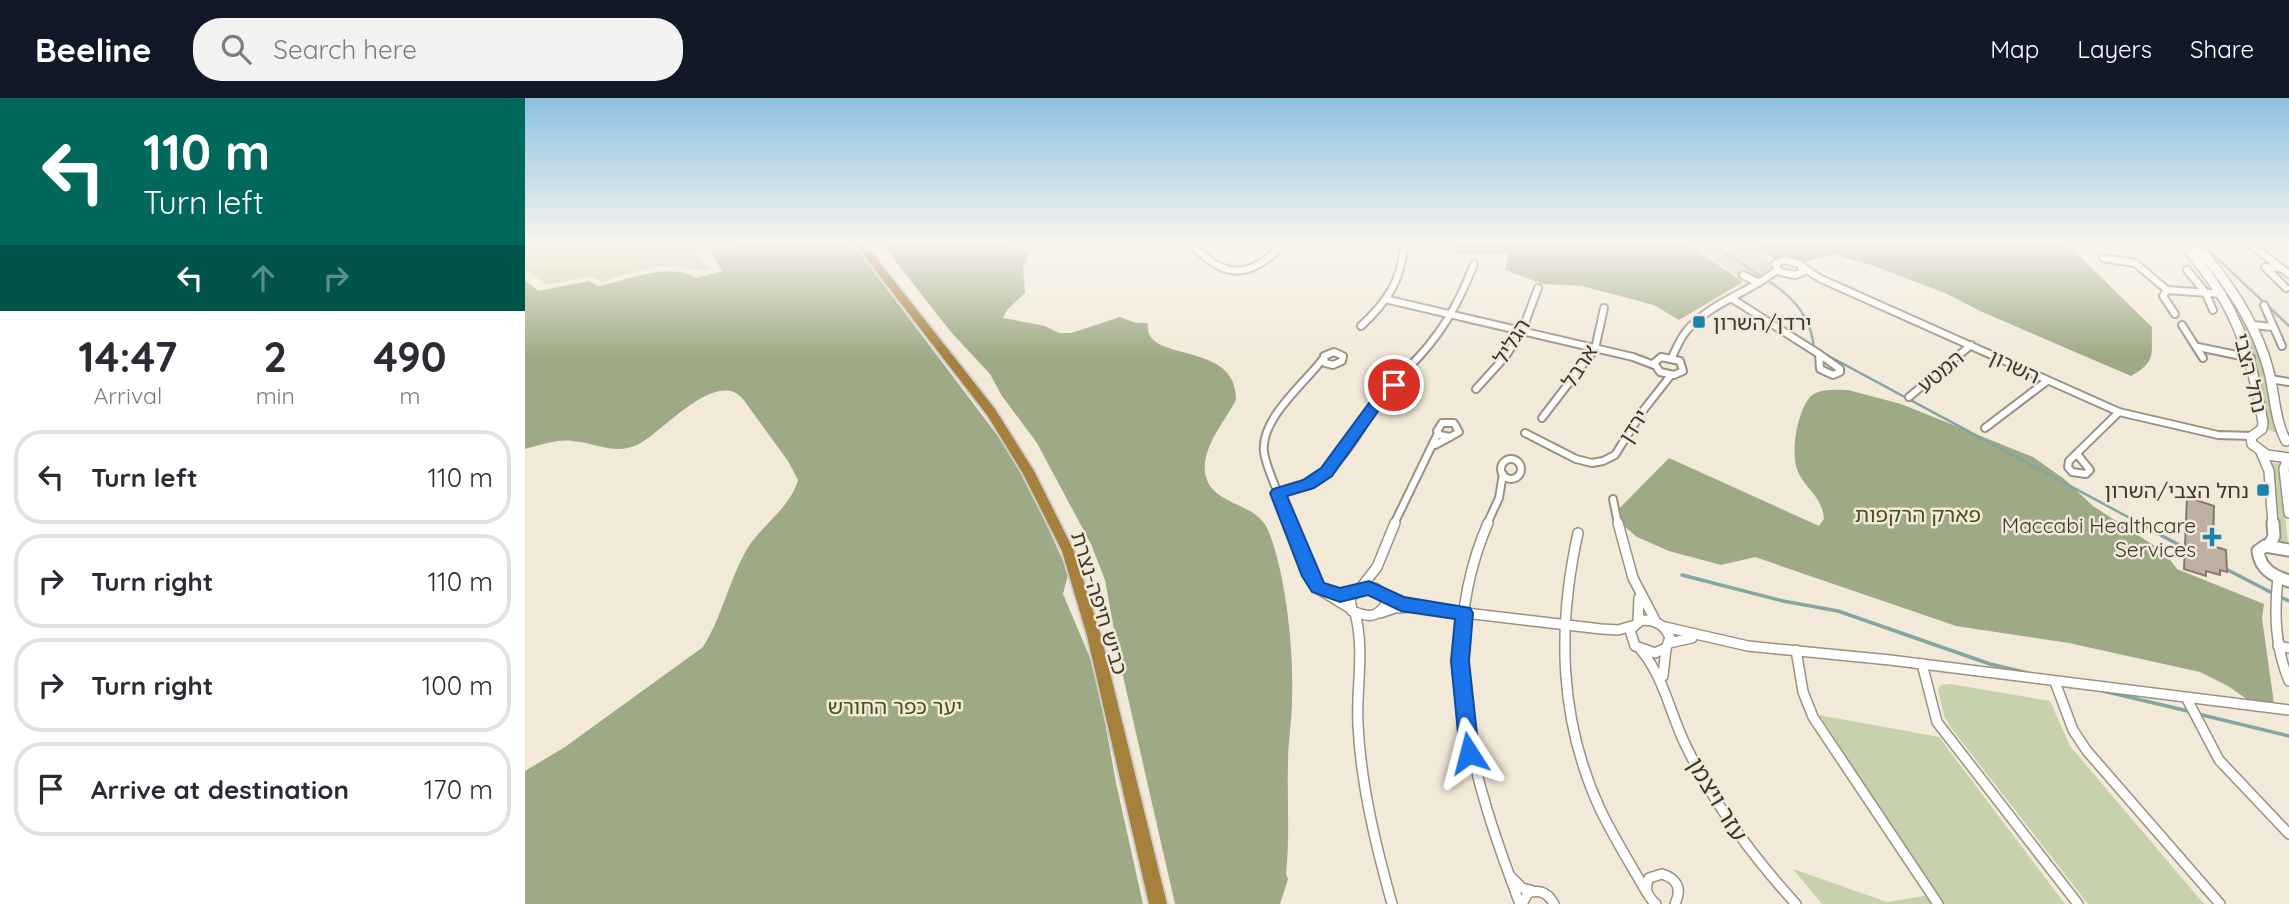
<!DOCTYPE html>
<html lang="en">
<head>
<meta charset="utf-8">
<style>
  body { margin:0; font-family:Quicksand,"Noto Sans Hebrew",sans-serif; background:#f2f2f3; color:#2b2b33; height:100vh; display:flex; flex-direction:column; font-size:26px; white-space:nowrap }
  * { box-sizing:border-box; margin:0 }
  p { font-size:23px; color:#7c7c81 }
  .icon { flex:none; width:38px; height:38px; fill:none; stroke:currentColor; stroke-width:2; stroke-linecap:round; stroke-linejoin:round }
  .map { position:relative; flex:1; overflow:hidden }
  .details { display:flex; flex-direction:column; background:#fff; width:525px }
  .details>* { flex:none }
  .banner { background:#00695c; color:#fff; overflow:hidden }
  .pin { position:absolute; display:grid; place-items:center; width:60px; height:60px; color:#fff; margin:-30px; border:4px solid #fff; border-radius:50%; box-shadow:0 2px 7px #0007 }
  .me { position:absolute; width:77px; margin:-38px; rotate:351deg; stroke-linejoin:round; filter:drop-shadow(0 0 5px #0008) }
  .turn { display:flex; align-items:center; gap:24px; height:147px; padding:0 28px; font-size:32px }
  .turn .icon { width:91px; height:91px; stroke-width:2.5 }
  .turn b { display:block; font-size:49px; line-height:60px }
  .lanes { display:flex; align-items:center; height:66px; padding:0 28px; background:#0003; justify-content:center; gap:35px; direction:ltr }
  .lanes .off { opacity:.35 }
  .eta { display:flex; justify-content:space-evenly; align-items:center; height:119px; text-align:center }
  .eta b { font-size:42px; font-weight:700; line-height:49px }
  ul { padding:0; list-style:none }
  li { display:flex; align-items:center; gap:21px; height:94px; margin:0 14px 10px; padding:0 14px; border:4px solid #e1e1e2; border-radius:28px }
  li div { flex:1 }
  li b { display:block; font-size:26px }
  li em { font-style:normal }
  header { display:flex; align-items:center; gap:42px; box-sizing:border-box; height:98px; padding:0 35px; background:#111827; color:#fff }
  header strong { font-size:33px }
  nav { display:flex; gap:38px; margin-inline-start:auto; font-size:24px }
  .search { width:490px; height:63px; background:#f2f2f3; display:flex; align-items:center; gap:18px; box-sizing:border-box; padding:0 24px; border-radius:28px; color:#7c7c81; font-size:26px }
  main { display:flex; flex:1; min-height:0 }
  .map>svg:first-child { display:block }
</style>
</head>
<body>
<header>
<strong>Beeline</strong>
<div class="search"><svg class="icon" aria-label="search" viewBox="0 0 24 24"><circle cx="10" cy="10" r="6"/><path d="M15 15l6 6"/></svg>Search here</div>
<nav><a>Map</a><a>Layers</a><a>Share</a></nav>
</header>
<main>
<section class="details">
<div class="banner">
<div class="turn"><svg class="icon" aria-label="left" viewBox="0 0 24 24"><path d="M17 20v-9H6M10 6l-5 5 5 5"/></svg><div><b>110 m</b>Turn left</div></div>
<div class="lanes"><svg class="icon" aria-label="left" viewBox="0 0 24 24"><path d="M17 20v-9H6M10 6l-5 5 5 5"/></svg><svg class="icon off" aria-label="ahead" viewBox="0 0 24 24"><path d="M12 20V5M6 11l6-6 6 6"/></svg><svg class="icon off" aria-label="right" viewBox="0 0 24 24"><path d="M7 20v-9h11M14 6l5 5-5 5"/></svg></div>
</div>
<div class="eta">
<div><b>14:47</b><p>Arrival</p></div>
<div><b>2</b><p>min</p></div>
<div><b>490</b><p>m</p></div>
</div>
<ul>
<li><svg class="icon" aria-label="left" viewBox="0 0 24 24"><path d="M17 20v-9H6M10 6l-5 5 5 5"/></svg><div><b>Turn left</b></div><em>110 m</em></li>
<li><svg class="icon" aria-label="right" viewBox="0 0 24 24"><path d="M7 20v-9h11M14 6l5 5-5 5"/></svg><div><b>Turn right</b></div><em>110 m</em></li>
<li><svg class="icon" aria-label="right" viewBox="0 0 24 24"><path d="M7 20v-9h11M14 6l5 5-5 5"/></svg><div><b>Turn right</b></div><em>100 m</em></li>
<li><svg class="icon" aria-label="arrive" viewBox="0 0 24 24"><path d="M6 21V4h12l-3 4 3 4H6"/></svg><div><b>Arrive at destination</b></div><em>170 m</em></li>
</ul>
</section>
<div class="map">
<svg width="1764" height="806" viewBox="0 0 1764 806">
  <rect width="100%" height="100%" fill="#f2e9d9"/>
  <g fill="#c7d2ac">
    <path d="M0 146H202L168 155 187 171C167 174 159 167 143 168 120 170 98 178 76 184L64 178 23 187 0 172Z"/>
    <path d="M1166 146H1224L1244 161 1243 174C1216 195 1190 157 1166 146Z"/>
    <path d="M1659 146H1670L1691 171 1732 241 1752 335 1741 331 1727 256 1720 235 1707 209Z"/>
    <path d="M1747 365 1754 366 1764 453 1752 449 1755 428Z"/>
    <path d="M1426 586 1525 603 1545 648 1679 806H1563L1427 631 1419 618 1413 591 1416 587Z"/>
    <path d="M1294 617 1414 639 1540 806H1297L1268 771 1362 804 1411 796Z"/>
  </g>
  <g fill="#9ea985">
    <path d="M210 146H328L478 345 502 383 539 465 543 477 538 496 571 574 591 685 618 806H0V673L40 649 178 549C197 519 204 482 222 451 237 427 265 410 273 382L263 363 218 301C191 269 135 337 112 347 90 357 71 345 48 343 33 341 15 347 0 351V182L13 193 64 183 73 188C102 183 144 163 171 180L197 173 184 153Z"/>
    <path d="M357 146H485L505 154 498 169 500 195 482 212 478 220 520 228 534 235H546L595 219 611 225H623C617 267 712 240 711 302 700 323 677 349 680 374 684 408 731 403 743 432 761 475 769 554 767 601 767 622 763 643 763 664 762 702 765 739 761 776L763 781 755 806H650L595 565 580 482 566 446 512 345 477 298 465 276 426 234Z"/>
    <path d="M922 146H1163L1218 184 1154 222 1129 207 1057 188 1018 186 980 172 983 156H931L929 150Z"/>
    <path d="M1226 146H1542L1627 229C1626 257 1632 263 1606 278L1455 213 1420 195 1349 168 1309 156 1280 164 1262 160 1252 161 1236 154Z"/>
    <path d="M1323 292 1376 306 1508 359 1538 380 1568 408 1639 454 1652 471 1739 506 1737 520 1749 606 1736 611 1703 588 1675 574 1544 545 1431 528 1230 459 1196 467 1144 453 1112 439 1087 418 1144 360 1294 428 1299 421C1297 398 1282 393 1273 374 1265 356 1272 314 1285 299 1294 290 1312 292 1323 292Z"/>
  </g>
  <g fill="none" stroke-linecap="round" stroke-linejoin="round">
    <g stroke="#83a6a4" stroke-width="2.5">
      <path d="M1187 146 1237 179"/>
      <path d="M1677 146 1764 228"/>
      <path d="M1245 184C1270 201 1286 219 1289 250"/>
      <path d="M1298 255 1616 426"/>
    </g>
    <g stroke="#83a6a4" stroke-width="3.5">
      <path d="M1613 425 1662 451"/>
      <path d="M1699 470 1749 496"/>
      <path d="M1157 477 1258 503 1313 513 1465 566 1503 575"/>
      <path d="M1755 499 1764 503"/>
      <path d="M1578 593 1667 614"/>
      <path d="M1673 616 1764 638"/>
    </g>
  </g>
  <path fill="#beb1a4" stroke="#85796d" stroke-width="2" d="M1662 399 1689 408 1688 448 1701 452 1702 474 1695 472V477L1681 473V478L1659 471Z"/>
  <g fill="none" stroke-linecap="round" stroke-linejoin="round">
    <defs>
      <g id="street-far1">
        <path d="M667 146C699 182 726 181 758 146"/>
        <path d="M1725 146 1764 176"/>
        <path d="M1578 160 1610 165 1642 192 1698 196"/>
        <path d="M1258 162 1275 166 1278 174 1270 177 1255 174 1250 166Z"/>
        <path d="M1278 169 1294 180 1594 314 1693 337 1727 338"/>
        <path d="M1756 170 1740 169 1761 190"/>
        <path d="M1662 172 1680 194 1688 212"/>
        <path d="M1218 177 1234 185"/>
        <path d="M1642 192 1638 198 1650 216"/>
        <path d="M1206 200 1294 256"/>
        <path d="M864 202 1108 259 1129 267"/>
        <path d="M1739 207 1757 248"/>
        <path d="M1657 227 1678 260"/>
        <path d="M1727 227 1748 229"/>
        <path d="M836 228C862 204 877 182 879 146"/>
        <path d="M1673 249 1726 260"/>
        <path d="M809 254 818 258 817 263 808 267 800 265 799 258Z"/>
        <path d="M1294 256 1315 271V274L1308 277 1295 271Z"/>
        <path d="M1136 259 1155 263 1158 273 1149 277 1135 274 1129 265Z"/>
        <path d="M1147 259C1152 249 1156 238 1164 230 1188 204 1225 194 1252 172"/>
        <path d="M875 266 883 270C915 239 933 207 949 166"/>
        <path d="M1745 281 1764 284"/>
        <circle cx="866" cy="294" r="9"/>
        <path d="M951 291 980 259 997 233 1013 190"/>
        <path d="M1384 299 1446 247"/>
        <path d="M1017 320 1070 251 1079 210"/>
        <path d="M917 325H929L934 334 925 339 915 337 912 333Z"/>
        <path d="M1460 330 1522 283"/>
        <path d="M1000 335 1051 361 1067 365 1078 363 1090 357 1117 314 1146 277"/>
        <path d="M910 347 925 339"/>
        <path d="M1552 356 1565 372 1561 376 1547 374 1543 369 1544 363 1594 314"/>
        <circle cx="986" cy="371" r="10"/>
        <path d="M753 395C767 391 782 388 794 380 821 361 841 324 855 295"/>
        <path d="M1088 401 1093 426"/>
        <path d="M766 426C759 407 741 372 739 354 735 321 779 286 797 262"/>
        <path d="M869 426 913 335"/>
        <path d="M962 426 974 400 978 376"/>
      </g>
      <g id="street">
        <path d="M765 425 785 478 795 492 826 511"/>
        <path d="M963 425C907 554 948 682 995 806"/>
        <path d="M1093 425 1108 480 1131 524"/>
        <path d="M1053 435C1032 530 1034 622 1075 711 1089 740 1106 767 1122 795"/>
        <path d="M1753 479C1749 515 1750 549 1764 583"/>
        <path d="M838 490H850L859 496 861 506C851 521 843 519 827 513L825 499Z"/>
        <path d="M835 491 852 469 870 425"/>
        <path d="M803 495 815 497 829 494"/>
        <path d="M860 499 883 507"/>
        <path d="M830 515C840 553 831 589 833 627 836 688 851 748 867 806"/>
        <path d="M855 515 870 510 890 509 1076 531 1093 532 1107 528"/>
        <path d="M1116 522C1130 522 1140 526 1145 540L1141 550 1130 555 1110 548 1105 532Z"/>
        <path d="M1113 523 1114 500"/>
        <path d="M1140 529 1223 548 1365 562 1764 612"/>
        <path d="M1144 545 1167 540"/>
        <path d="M1753 548 1764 550"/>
        <path d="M1116 552C1140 581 1145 616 1161 648 1189 706 1228 759 1271 806"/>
        <path d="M1271 552 1278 594 1288 619 1413 806"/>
        <path d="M1397 566 1412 624 1553 806"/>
        <path d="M1138 578 1141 550"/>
        <path d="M1530 584 1548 632 1562 653 1695 806"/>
        <path d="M1662 601 1694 662 1764 736"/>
        <path d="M986 779 997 790 1008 793"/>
        <path d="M997 806 1003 795C1015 791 1023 795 1029 806"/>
        <path d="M1131 806C1122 798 1119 791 1124 780L1137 776C1153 781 1157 791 1150 806"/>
      </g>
      <g id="secondary-far1">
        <path d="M1658 146C1710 204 1725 249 1738 325L1737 331 1726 339 1727 346 1742 357 1764 360"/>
        <path d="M1670 146C1702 182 1730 223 1743 270 1750 295 1749 320 1761 343"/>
        <path d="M1736 354 1744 373 1748 426"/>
        <path d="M1763 360 1759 371 1764 415"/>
      </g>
      <g id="secondary">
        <path d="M1744 448 1749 438 1748 425"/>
        <path d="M1764 452 1740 448 1733 453C1735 471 1748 478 1764 483"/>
      </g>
      <path id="highway" d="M330 146H340L470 311 509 373 549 453 576 538 642 806H624L562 538 537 453 497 374 462 317Z"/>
    </defs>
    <use href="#street-far1" stroke="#9a9183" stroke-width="10"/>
    <use href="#street" stroke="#9a9183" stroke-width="12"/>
    <use href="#secondary-far1" stroke="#9a9183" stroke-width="12"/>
    <use href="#secondary" stroke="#9a9183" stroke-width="15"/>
    <use href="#highway" stroke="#d0cfce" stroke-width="4"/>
    <use href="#street-far1" stroke="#fff" stroke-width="6"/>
    <use href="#street" stroke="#fff" stroke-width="9"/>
    <use href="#secondary-far1" stroke="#fff" stroke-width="9"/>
    <use href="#secondary" stroke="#fff" stroke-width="11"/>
    <use href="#highway" fill="#a6813e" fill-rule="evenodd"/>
  </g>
  <linearGradient id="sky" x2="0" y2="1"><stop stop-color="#8cc1e1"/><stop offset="0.56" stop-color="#f9f5ee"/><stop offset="1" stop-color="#f9f5ee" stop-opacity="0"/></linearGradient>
  <rect width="1764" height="259" fill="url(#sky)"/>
  <path fill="#1a73e8" stroke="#114b97" stroke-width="2" d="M869 283 881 288 883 297 881 300 854 312 807 378 789 390 762 398 799 485 815 490 844 483 879 499 945 510 948 515 944 563 954 655 951 661 944 664 937 661 935 655 926 563 930 521 876 513 843 497 815 504 787 494 777 478 745 395 748 391 778 382 796 370 844 305 869 294 862 287Z"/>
  <g fill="#1d81ac" stroke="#f2e9d9" stroke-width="2.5">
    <rect x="1167" y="217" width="14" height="14" rx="3.5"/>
    <rect x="1731" y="385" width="14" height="14" rx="3.5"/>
    <path d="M1683.5 428.5h7v7h7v7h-7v7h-7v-7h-7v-7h7z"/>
  </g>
  <g text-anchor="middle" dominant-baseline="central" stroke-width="5" stroke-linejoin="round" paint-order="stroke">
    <g font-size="21" fill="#3b3731" stroke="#f2e9d9" text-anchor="end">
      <text x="1188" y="224" text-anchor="start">ירדן/השרון</text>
      <text x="1724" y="392">נחל הצבי/השרון</text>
      <text x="1671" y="427">Maccabi Healthcare<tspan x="1671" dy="24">Services</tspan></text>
    </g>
    <g font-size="21" fill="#3b3731" stroke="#f2e9d9">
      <text transform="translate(986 243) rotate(-58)">הגליל</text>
      <text transform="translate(1054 268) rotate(-57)">ארבל</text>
      <text transform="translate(1490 268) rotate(25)">השרון</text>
      <text transform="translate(1415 273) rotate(-40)">המטע</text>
      <text transform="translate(1726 275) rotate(76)">נחל הצבי</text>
      <text transform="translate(1108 328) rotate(-57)">ירדן</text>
      <text transform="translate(575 505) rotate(73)">כביש חיפה-נצרת</text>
    </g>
    <g font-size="21" fill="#445218" stroke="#f2e9d9">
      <text x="1393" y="416">פארק הרקפות</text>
      <text x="370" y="608">יער כפר החורש</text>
    </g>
    <g font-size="24" fill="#3b3731" stroke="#f2e9d9">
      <text transform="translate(1193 701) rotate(59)">עזר ויצמן</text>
    </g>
  </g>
</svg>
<div class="pin" style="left:869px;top:287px;background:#d93025"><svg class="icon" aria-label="arrive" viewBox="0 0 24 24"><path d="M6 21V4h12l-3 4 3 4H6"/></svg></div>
<svg class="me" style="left:944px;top:655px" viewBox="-20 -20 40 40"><path d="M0-17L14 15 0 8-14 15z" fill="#1a73e8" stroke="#fff" stroke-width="4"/></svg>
</div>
</main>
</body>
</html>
